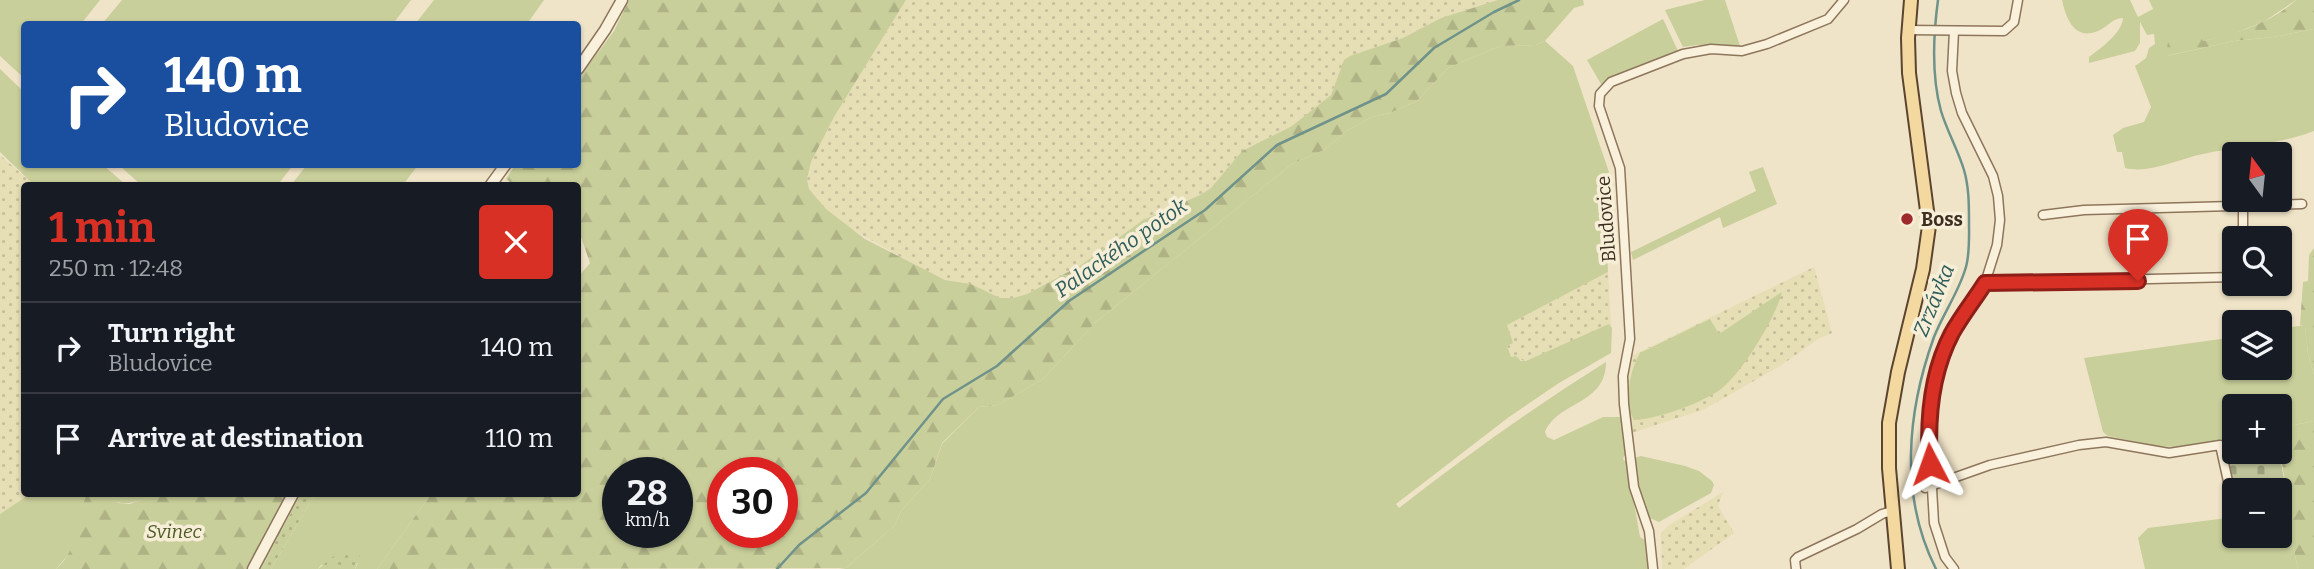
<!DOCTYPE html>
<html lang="en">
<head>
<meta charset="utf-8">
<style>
  body { margin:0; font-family:Bitter,serif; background:#242831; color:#f1f3f6; height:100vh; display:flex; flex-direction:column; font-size:26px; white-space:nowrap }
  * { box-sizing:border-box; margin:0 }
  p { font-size:23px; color:#9ea1a6 }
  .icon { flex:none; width:38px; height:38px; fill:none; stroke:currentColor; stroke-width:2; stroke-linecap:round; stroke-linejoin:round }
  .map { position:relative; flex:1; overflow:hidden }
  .panel { position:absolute; left:21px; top:182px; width:560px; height:315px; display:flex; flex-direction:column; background:#171b24; border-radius:7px; box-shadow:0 2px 5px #0004 }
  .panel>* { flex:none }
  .guide { position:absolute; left:21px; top:21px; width:560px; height:147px; border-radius:7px; box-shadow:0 2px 5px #0004; background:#1a4fa0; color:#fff; overflow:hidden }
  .needle { width:46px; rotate:345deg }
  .buttons { position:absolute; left:2222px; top:142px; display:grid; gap:14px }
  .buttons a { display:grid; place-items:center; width:70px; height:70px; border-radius:7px; background:#171b24; box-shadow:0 2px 5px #0004; font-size:35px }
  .speed { position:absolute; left:602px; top:457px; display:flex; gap:14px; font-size:35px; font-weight:700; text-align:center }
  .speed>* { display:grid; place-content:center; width:91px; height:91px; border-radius:50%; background:#171b24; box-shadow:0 2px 5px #0004; line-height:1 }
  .speed small { font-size:18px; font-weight:400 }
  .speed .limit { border:10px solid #d22; background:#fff; color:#111 }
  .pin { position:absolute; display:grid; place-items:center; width:60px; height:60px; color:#fff; margin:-72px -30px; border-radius:50% 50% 50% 0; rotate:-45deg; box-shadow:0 0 7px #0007 }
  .pin .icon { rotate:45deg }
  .me { position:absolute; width:77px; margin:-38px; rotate:356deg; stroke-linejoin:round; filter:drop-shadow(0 0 5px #0008) }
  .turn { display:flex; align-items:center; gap:24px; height:147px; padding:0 28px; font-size:32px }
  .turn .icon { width:91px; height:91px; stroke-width:2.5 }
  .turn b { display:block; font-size:49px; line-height:60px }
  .round { display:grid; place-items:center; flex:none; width:74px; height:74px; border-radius:7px; background:#242831 }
  .head { display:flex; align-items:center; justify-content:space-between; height:119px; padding:0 28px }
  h1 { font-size:42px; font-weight:700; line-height:52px; color:#d93025 }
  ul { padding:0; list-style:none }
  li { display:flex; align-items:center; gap:21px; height:91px; padding:0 28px; border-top:2px solid #363941 }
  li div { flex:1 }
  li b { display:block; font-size:26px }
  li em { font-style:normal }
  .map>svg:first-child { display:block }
</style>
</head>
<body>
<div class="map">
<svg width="2314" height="569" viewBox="0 0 2314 569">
  <defs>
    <pattern id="farmland-dots" width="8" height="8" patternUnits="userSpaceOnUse" patternTransform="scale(1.75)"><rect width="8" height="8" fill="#e6deb5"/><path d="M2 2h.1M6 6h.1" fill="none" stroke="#c6bf9b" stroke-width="1.8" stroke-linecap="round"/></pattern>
    <pattern id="forest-firs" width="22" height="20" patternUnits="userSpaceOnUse" patternTransform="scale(1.75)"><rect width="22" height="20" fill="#c9cf9b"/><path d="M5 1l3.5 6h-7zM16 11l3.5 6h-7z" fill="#aeb285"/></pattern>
    <pattern id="cemetery-stones" width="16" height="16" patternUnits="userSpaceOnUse" patternTransform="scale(1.75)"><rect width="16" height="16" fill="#bfc49a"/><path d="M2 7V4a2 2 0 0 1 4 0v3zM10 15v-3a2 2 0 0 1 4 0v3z" fill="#9ca07d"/></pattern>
    <pattern id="park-dots" width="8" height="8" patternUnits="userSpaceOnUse" patternTransform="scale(1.75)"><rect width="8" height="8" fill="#c9cf9b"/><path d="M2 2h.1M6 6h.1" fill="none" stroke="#aeb285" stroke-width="1.8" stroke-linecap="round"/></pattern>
  </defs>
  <rect width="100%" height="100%" fill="#f0e4c8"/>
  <g fill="url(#farmland-dots)">
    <path d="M906 0H1498L1441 18 1403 38 1344 61 1331 95 1292 126 1242 151 1211 188 1200 195 1143 220 1081 265 1027 294 1013 298H1000L971 284 945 280 922 269 848 227 826 209 809 189 807 179 811 162 834 117Z"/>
    <path d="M0 155 34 185 24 186V494H30L0 514Z"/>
    <path d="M1814 267 1832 333 1818 339 1783 364 1705 409 1632 433 1626 379 1629 357Z"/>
    <path d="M1608 272 1611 325 1526 361 1511 358 1507 346 1512 343 1506 325Z"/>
    <path d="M1723 492 1718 506 1734 533 1684 569H1662L1661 533 1669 525Z"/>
  </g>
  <g fill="#c9cf9b">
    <path d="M0 0H100L81 24H24V78L0 56Z"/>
    <path d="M122 0H411L393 24H102Z"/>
    <path d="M434 0H544L527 24H415Z"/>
    <path d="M1705 0H1725L1740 46 1697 45 1683 47 1665 10Z"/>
    <path d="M2062 0H2130L2138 17 2153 9 2149 0H2296L2265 21 2228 36 2203 41 2167 56 2234 41 2273 37 2314 29V131C2278 145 2241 146 2203 154 2178 159 2150 174 2125 168L2122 152H2117L2113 135 2123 128 2144 122 2151 107 2135 66 2146 58 2149 48 2155 44 2154 34 2147 35 2140 22V43L2135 51 2089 63V57C2101 48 2122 33 2123 18 2112 18 2108 27 2098 31 2074 41 2066 18 2062 0Z"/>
    <path d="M1663 19 1678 51 1601 84 1587 60Z"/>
    <path d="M1545 41 1573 66 1612 181 1614 203 1612 230 1607 236 1608 272 1507 325 1513 343 1507 346 1511 357 1516 356 1521 361H1526L1609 324 1612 328 1611 353 1559 383 1509 417 1396 504 1399 508C1466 456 1534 407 1606 362 1606 405 1558 401 1545 432L1547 437 1554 440 1603 417H1621L1627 456H1624L1623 459 1627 463 1640 537 1648 542 1650 569H839L846 568 895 525 901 511 930 479 942 444 979 407 998 405 1043 379 1096 322 1292 164 1324 150 1348 130 1372 117 1390 113 1417 101 1448 68 1500 46 1536 45Z"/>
    <path d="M0 69 24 92V164L103 165 126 185H34L0 152Z"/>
    <path d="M119 165H293L277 186 141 185Z"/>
    <path d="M307 165V164L418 165 403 185H291Z"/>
    <path d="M1763 167 1777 204 1723 228 1720 217 1633 260 1631 252 1756 191 1749 172Z"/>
    <path d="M1782 292C1776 317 1742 373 1721 389 1702 403 1658 419 1634 420 1623 402 1630 370 1640 353L1710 319 1719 334Z"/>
    <path d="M2305 325 2308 354 2314 375V421L2294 425 2280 431V406H2235V442L2230 439 2177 447 2155 446 2108 436 2103 432 2084 358 2235 337V368H2280V329Z"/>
    <path d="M1641 456 1685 466 1699 471 1712 481 1714 485 1711 493 1659 522 1650 518 1641 496 1634 458Z"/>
    <path d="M30 494H90L83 502 73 549 56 569H0V514Z"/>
    <path d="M96 494H158C131 504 124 508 96 494Z"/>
    <path d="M315 494H431L377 569H355L358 563 321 565 318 569H271Z"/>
    <path d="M2280 511 2286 515 2298 569H2145L2138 538 2148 528 2235 517V536H2280Z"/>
  </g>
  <g fill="url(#forest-firs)" fill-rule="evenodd">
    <path d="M629 0H906L834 117 811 162 807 179 809 189 826 209 865 239 945 280 971 284 1000 298H1013L1027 294 1081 265 1143 220 1200 195 1211 188 1242 151 1292 126 1331 95 1344 60 1350 56 1403 38 1441 18 1498 0H1583L1584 5 1574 8 1545 41 1536 45 1500 46 1448 68 1417 101 1390 113 1372 117 1348 130 1324 150 1292 164 1096 322 1043 379 998 405 979 407 942 443 930 479 901 511 895 525 846 568 377 569 431 494H578V277L590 263 578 228V186L514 185 506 179 515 165 578 164V79L614 31ZM618 472H677V532H618ZM723 472H782V532H723Z"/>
    <path d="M2296 0H2314V29L2273 37 2234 41 2166 56 2168 42 2197 30 2203 41C2236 34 2271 23 2296 0Z"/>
    <path d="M2314 248V375L2308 354 2305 326 2300 325 2303 282 2308 281 2309 255Z"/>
    <path d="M2314 421V569H2298L2286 515 2280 511 2288 500 2280 452V431L2294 425Z"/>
    <path d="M88 494H96L119 503 130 504 158 494H301L261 569H56C84 544 71 518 88 494Z"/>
  </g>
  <path fill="url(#cemetery-stones)" d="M2235 444V452H2279L2288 501 2280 502V490H2235V497L2224 446Z"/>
  <g fill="url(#park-dots)">
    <path d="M301 494H315L271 569H261Z"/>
    <path d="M354 552 360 555 355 569H318L334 556Z"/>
  </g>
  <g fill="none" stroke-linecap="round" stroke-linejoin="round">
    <g stroke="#6f938a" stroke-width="2.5">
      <path d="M777 569 799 545 866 493 943 399 997 366 1069 301 1205 210 1277 145 1386 94 1434 48 1494 12 1519 0"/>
      <path d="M1936 569C1899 496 1907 412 1934 337 1943 314 1958 293 1965 270 1970 257 1969 237 1969 223 1969 205 1969 187 1964 170 1958 150 1947 131 1941 111 1931 75 1933 37 1938 0"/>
    </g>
    <defs>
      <g id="minor">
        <path d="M1908 30 2004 31 2014 22 2018 0"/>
        <path d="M1954 31 1952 71 1956 93 1962 113 1993 176 1998 196 2000 220 1997 245 1985 283 1953 332 1939 362 1928 418 1934 523 1945 557 1954 569"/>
        <path d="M2243 206V238"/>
        <path d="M2043 215 2084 210 2302 204"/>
        <path d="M1985 283 2235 277"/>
        <path d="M1925 488 1990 465 2079 445 2106 442 2169 453 2220 445 2229 486"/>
        <path d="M1653 569 1649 531 1634 487 1624 404 1623 376 1630 339 1620 168 1599 106 1600 94 1611 82 1683 54 1711 49 1742 51 1767 44 1828 19 1844 0"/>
        <path d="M1796 569 1795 560 1798 557 1857 529 1882 514 1892 511"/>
      </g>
      <g id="tertiary">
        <path d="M578 69 605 30 622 0"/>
        <path d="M490 186 506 164"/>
        <path d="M253 569 293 494"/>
      </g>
      <path id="primary" d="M1898 569 1889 468V423L1898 372 1923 269 1929 226 1909 73 1908 38 1911 0"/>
    </defs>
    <use href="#minor" stroke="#8d765c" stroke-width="11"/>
    <use href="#tertiary" stroke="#8d765c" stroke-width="13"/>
    <use href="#primary" stroke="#5b4430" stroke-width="16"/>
    <use href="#minor" stroke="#faf1dc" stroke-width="8"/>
    <use href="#tertiary" stroke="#faf1dc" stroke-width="10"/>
    <use href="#primary" stroke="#f3d9a0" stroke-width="12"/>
  </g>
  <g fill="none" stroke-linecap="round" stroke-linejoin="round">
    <defs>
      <path id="route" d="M1930 464C1927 419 1931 373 1952 333 1962 315 1975 299 1985 283L2138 281"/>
    </defs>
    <use href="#route" stroke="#8d1f18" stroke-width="18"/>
    <use href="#route" stroke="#d93025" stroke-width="12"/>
  </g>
  <circle fill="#9e2a2b" stroke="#f7eed8" stroke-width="2.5" cx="1907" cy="219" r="7"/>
  <g text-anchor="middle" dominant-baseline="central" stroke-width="7" stroke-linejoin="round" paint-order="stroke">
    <g font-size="19" fill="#3d2e20" stroke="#f7eed8">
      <text transform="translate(1606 219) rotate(-94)">Bludovice</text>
    </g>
    <g font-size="19" font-weight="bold" fill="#3d2e20" stroke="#f7eed8" text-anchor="start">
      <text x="1921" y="219">Boss</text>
    </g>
    <g font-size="19" font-style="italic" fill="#4d5a26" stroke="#f7eed8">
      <text x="174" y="531">Svinec</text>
    </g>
    <g font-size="21" font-style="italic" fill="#2f5d5a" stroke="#f7eed8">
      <text transform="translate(1121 248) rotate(-35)">Palackého potok</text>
      <text transform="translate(1934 300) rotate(-68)">Zrzávka</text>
    </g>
  </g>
</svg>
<div class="buttons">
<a><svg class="needle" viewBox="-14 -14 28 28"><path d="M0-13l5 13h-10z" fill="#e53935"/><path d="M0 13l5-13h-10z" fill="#9ea1a6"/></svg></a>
<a><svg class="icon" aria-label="search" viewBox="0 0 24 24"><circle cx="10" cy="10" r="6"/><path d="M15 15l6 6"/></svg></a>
<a><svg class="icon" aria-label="layers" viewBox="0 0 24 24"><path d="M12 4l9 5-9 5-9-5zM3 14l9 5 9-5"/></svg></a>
<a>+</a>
<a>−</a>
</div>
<div class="speed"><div>28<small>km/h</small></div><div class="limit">30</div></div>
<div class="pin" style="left:2138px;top:281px;background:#d93025"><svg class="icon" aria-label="arrive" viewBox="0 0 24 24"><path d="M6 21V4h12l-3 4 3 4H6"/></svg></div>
<svg class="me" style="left:1930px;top:464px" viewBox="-20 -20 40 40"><path d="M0-17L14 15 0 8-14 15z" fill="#d93025" stroke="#fff" stroke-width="4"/></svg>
<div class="guide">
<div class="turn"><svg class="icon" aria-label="right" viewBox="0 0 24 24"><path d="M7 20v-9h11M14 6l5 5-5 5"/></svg><div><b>140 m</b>Bludovice</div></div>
</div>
<section class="panel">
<div class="head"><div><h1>1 min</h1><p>250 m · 12:48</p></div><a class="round" style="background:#d93025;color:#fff"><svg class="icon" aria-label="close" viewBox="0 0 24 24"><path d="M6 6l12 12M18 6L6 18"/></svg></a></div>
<ul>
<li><svg class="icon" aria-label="right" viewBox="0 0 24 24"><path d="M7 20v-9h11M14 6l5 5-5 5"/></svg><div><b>Turn right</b><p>Bludovice</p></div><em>140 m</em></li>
<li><svg class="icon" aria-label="arrive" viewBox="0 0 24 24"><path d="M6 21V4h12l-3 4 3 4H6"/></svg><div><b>Arrive at destination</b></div><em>110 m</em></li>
</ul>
</section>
</div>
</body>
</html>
